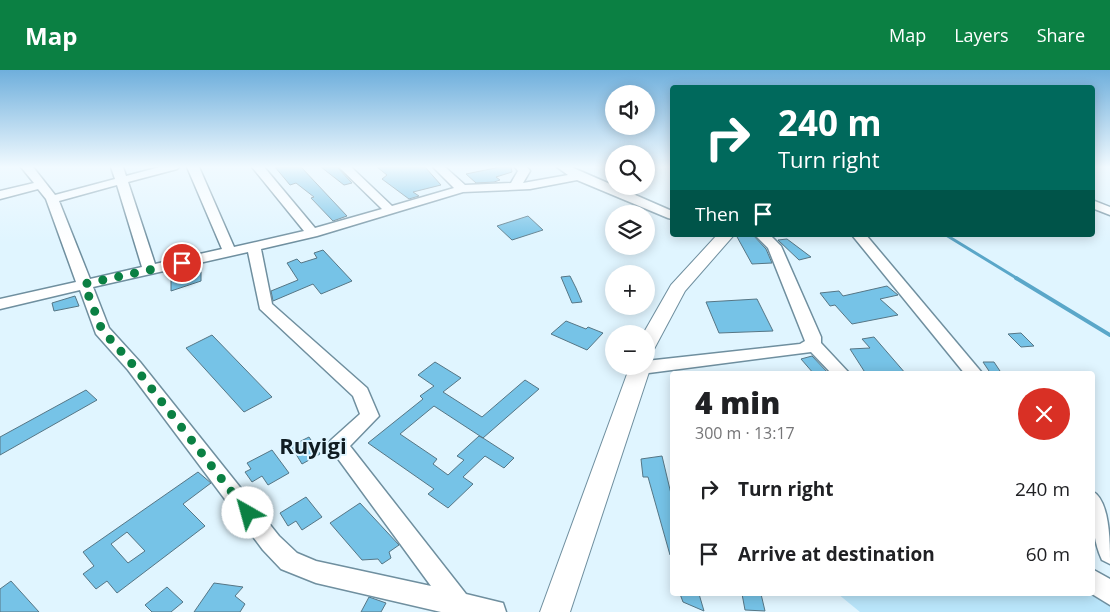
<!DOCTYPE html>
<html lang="en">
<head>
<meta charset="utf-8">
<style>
  body { margin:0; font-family:"Open Sans",sans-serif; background:#f2f2f2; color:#202124; height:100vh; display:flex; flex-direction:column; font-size:19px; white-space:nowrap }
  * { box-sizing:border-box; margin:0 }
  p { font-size:16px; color:#757577 }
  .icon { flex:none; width:28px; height:28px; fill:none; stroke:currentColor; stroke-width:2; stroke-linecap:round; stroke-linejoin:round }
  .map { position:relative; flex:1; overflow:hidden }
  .drawer { position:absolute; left:670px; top:301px; width:425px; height:225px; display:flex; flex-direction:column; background:#fff; border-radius:5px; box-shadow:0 2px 12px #0003 }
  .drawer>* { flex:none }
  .top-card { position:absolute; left:670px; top:15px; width:425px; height:152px; border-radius:5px; box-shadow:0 2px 12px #0003; background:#00695c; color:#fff; overflow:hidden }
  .fabs { position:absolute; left:605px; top:15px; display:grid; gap:10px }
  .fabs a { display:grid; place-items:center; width:50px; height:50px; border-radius:50%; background:#fff; box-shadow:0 2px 12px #0003; font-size:25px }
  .pin { position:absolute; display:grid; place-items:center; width:42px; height:42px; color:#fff; margin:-21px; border:2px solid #fff; border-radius:50%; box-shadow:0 1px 5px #0007 }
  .me { position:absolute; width:55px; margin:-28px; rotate:322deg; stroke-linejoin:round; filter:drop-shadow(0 0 4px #0008) }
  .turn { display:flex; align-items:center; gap:18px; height:105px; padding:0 25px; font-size:22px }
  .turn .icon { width:65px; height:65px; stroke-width:2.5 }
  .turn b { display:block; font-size:35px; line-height:42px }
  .then { display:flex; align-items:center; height:48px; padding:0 25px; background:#0003; gap:10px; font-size:19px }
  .round { display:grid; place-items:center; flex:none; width:52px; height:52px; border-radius:26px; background:#f2f2f2 }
  .head { display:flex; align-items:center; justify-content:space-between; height:85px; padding:0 25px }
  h1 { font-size:30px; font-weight:800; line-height:38px }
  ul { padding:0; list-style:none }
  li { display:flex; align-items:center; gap:15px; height:65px; padding:0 25px }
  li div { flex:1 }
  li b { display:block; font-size:19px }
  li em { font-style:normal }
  header { display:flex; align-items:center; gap:30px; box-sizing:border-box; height:70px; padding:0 25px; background:#0b8043; color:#fff }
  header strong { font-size:24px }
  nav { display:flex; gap:28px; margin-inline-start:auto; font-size:18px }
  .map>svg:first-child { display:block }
</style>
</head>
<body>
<header>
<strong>Map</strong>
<nav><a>Map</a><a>Layers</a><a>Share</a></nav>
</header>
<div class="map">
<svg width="1110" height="542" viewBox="0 0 1110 542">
  <rect width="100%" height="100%" fill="#e0f5ff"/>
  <path fill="#b9e5fa" d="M838 524H1092L1110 526V542H860Z"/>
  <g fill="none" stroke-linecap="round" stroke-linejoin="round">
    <path stroke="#5aa7c9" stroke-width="3" d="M946 165 1018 209"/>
    <path stroke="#5aa7c9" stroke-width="4" d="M1016 208 1110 265"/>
  </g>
  <g fill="#76c3e7" stroke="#567685" fill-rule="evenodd">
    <path d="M275 97H301L347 146 333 151 311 128 314 127 296 113 290 115Z"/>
    <path d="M321 97H337L352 113 344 115Z"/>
    <path d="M377 97H425L441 115 413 122 419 126 409 129 382 109 387 105Z"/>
    <path d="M500 97H511L512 102 496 107 500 110 494 112 476 113 466 104Z"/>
    <path d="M528 146 543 160 512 170 497 156Z"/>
    <path d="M736 165H753L766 179 772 193 752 194Z"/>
    <path d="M787 169 811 187 799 190 778 170Z"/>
    <path d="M323 180 352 211 321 224 313 214 273 231 271 221 298 210 287 193 297 189 301 193 317 188 314 183Z"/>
    <path d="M201 202V211L171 221V206Z"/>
    <path d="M570 206 576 218 582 232 572 233 561 207Z"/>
    <path d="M887 216 898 225 880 229 898 245 852 254 835 235 830 236 820 223 839 221 843 226Z"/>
    <path d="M75 226 79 236 54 241 52 233Z"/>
    <path d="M757 229 773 261 719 263 706 232Z"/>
    <path d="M566 251 586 259 588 257 603 263 587 280 551 264Z"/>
    <path d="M1021 263 1034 276 1021 277 1008 264Z"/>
    <path d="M212 265 272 327 244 342 186 278Z"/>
    <path d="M874 267 906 304H866L850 279 870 278 862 269Z"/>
    <path d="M812 286 829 304H814L801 289Z"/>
    <path d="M435 292 461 308 443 322 482 347 525 310 539 319 483 368 514 388 504 398 485 386 463 407 473 414 448 438 428 424 434 419 368 373 423 329 420 326 434 316 418 305ZM434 336 483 368 479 366 457 386 464 390 448 405 433 394 437 389 400 364Z"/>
    <path d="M983 292H994L1002 304H991Z"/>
    <path d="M86 320 97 330 0 385V367Z"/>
    <path d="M309 367 320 384 302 394 291 376Z"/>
    <path d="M272 380 289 403 268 415 262 406 252 412 245 402 251 399 247 393Z"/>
    <path d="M662 386 672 428V484L670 485 648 407H643L641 389Z"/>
    <path d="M198 402 211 413 183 434 205 456 117 523 107 511 96 519 83 504 94 496 83 482ZM127 462 145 481 128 493 111 474Z"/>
    <path d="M306 427 322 447 302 460 296 451 288 456 280 443Z"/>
    <path d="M360 433 399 475 389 482 391 488 382 494 378 489 362 490 330 453Z"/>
    <path d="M11 511 39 542H0V519Z"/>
    <path d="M214 513 243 517 235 526 245 534 240 542H194Z"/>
    <path d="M167 517 183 532 171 542H152L145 535Z"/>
    <path d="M680 524H699L704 541 683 532Z"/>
    <path d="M742 524H761L765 541 745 540Z"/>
    <path d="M369 527 386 533 381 542H361Z"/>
  </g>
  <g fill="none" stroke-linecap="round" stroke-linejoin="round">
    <defs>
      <g id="minor">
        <path d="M21 97H33L55 125 115 109 111 97H123L126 106 160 97H179L177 99 128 112 155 194 222 179 187 97H199L234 177 304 161 252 97H264L315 158 382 139 339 97H351L392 136 454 118 433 97H445L465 115 511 113 518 101 515 97H527L530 101 523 113 568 105 557 97H571L672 141V149L668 148 577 110 530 119 463 122 317 166 261 179 272 234 367 318 379 346 350 376 466 524 503 533 506 542H441L316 513 281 499 263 480 128 300 96 264 80 220 0 239V229L76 212 46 129 38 119 0 129V121L34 113ZM117 115 142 197 90 209 59 131ZM248 182 260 239 353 326 360 344 331 370 328 375 431 516 316 491 297 483 279 466 140 292 109 258 93 217Z"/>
        <path d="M1092 130 1110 137V145L1092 138Z"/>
        <path d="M755 165H770L781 176 821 267V273L850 304H832L811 282 641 304 635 302 634 296H646V291L800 274 805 271 768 178Z"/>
        <path d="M852 165H866L983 304H965Z"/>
        <path d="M1092 421C1110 430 1110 472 1110 494L1102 490C1092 469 1092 444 1092 421Z"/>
        <path d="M1092 499 1110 509V535L1092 524Z"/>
      </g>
      <g id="major">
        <path d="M717 165H734L685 221 653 281 646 283V264H643L671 215Z"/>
        <path d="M646 290 651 296 570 542H540L630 296H646Z"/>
      </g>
    </defs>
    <use href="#minor" stroke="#6f8f9f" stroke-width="3"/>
    <use href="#major" stroke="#6f8f9f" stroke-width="2"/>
    <use href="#minor" fill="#fff" fill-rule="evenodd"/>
    <use href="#major" fill="#fff" fill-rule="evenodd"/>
  </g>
  <linearGradient id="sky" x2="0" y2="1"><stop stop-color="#6fafdc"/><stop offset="0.56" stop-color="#f1faff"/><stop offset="1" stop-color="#f1faff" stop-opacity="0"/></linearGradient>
  <rect width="1110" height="173" fill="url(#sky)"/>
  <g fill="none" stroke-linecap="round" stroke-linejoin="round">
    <path stroke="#0b8043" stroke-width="9" stroke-dasharray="0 16.2" d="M182 193 84 214 102 260 134 296 248 443"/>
  </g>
  <g text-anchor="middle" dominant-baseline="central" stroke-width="4" stroke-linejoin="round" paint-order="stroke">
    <g font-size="22" font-weight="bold" fill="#101c22" stroke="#e0f5ff">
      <text x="313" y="375">Ruyigi</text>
    </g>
  </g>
</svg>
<div class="fabs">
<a><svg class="icon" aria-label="sound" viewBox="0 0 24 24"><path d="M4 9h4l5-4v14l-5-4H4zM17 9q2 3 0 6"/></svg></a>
<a><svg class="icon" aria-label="search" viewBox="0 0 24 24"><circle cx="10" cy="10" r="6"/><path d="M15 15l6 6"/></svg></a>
<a><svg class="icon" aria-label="layers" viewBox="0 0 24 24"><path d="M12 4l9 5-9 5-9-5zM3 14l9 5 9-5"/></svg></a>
<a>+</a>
<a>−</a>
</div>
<div class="pin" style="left:182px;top:193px;background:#d93025"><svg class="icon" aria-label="arrive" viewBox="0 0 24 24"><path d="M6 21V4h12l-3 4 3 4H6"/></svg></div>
<svg class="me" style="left:248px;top:443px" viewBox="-20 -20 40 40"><circle r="19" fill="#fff"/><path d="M0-13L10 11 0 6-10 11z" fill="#0b8043"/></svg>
<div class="top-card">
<div class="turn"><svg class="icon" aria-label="right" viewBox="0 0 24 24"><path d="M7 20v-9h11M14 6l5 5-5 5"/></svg><div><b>240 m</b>Turn right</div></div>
<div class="then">Then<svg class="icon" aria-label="arrive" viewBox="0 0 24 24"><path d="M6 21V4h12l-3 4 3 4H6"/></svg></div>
</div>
<section class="drawer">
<div class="head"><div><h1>4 min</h1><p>300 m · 13:17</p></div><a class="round" style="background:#d93025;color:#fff"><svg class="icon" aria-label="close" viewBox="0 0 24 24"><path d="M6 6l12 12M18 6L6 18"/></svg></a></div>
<ul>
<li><svg class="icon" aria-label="right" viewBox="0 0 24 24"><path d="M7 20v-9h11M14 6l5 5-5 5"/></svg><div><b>Turn right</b></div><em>240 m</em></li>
<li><svg class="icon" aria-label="arrive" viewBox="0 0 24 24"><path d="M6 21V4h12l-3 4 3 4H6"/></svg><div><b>Arrive at destination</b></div><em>60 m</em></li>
</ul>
</section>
</div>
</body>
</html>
